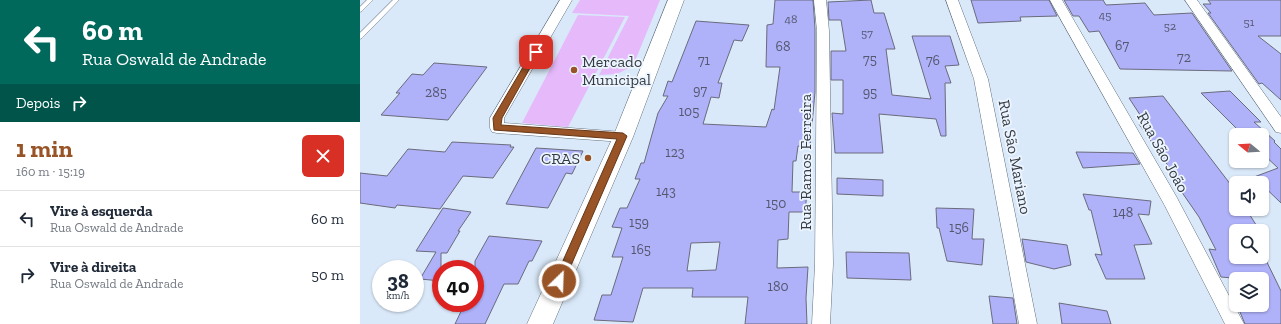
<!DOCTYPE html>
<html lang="pt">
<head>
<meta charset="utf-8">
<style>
  body { margin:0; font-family:"Zilla Slab",serif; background:#f6f6f7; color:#1f2937; height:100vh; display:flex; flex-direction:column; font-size:15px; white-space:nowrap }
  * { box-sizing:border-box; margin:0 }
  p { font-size:13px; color:#747a83 }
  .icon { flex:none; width:22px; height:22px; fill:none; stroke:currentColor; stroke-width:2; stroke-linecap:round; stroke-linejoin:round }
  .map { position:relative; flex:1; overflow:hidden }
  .panel { display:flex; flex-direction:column; background:#fff; width:360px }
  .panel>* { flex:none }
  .hud { background:#00695c; color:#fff; overflow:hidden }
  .needle { width:26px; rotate:288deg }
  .buttons { position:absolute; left:869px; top:128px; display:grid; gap:8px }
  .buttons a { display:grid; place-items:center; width:40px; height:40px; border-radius:6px; background:#fff; box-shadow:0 1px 3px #0004; font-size:20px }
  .speed { position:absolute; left:12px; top:260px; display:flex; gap:8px; font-size:20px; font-weight:700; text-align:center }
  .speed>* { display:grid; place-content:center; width:52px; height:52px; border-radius:50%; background:#fff; box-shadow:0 1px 3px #0004; line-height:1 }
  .speed small { font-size:10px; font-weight:400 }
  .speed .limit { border:6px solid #d22; background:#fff; color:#111 }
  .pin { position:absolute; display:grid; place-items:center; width:34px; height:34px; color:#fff; margin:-17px; border-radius:8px; box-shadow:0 2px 6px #0006 }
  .me { position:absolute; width:44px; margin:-22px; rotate:24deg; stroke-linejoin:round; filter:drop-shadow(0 0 3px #0008) }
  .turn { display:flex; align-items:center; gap:14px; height:84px; padding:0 16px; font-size:18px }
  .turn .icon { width:52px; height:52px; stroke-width:2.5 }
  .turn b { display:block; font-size:28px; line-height:34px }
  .then { display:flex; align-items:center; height:38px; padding:0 16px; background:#0003; gap:8px; font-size:15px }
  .round { display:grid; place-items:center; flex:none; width:42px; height:42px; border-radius:6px; background:#f6f6f7 }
  .headline { display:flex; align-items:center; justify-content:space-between; height:68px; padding:0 16px }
  h1 { font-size:24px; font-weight:800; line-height:30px; color:#985426 }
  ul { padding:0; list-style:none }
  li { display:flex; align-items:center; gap:12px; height:56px; padding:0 16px; border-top:1px solid #e0e1e3 }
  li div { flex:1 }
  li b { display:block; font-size:15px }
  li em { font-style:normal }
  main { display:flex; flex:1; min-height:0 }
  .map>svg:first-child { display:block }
</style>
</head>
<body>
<main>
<section class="panel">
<div class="hud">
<div class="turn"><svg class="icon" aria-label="left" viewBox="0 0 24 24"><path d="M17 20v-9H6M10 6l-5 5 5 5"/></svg><div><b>60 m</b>Rua Oswald de Andrade</div></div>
<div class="then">Depois<svg class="icon" aria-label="right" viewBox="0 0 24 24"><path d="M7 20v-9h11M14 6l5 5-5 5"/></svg></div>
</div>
<div class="headline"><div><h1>1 min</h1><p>160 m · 15:19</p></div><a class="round" style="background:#d93025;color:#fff"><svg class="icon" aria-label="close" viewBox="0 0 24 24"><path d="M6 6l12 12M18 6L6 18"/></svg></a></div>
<ul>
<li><svg class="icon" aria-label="left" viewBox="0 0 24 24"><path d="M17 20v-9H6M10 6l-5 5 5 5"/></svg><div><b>Vire à esquerda</b><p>Rua Oswald de Andrade</p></div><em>60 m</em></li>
<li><svg class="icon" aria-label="right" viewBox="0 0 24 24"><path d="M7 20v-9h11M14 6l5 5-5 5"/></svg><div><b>Vire à direita</b><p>Rua Oswald de Andrade</p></div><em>50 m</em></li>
</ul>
</section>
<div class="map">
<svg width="921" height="324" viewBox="0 0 921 324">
  <rect width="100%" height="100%" fill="#dae9f9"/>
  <g fill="#e6b9fb">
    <path d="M220 0H300L273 66 257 74 239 75 269 16 212 13Z"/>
    <path d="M218 15 265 17 208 127 162 123Z"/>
  </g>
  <g fill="#afb1f9" stroke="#6a6b7d" fill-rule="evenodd">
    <path d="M415 0H453L455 29V92L450 147 438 146 436 161H433L432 192H447L445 212H429L428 239 418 240 417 268 448 267 446 298 447 324H385L388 297H332L333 288H283L273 322 234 320 242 295H251L263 257H252L262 228 252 227 260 208H267L280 179H275L281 163H284L298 113 308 96H303L308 81 312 82 336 21 389 25 382 41 374 40 358 83H362L359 98 351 97 343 124 406 127 412 109 414 110 420 67H406L407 25 413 24ZM360 242 356 270 327 271 331 243Z"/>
    <path d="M511 0 514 13H524L535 49H526L532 95 571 99 552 36H590L599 65 585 66 591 83H585L586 136H581L576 119 519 114 523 153H475L472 113 483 114V80H471V51H486L481 20H469L468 2Z"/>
    <path d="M611 0H689L697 16 660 17 661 21 618 23Z"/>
    <path d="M704 0H743L746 5 785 3 794 15 832 13 872 71 760 69 739 31 729 32 719 16H713Z"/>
    <path d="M848 0H921V36H898L921 54V100L902 83 899 84 848 13H851L843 4H851Z"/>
    <path d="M74 63 127 67 88 120 21 115 40 93H36L52 74 63 75Z"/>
    <path d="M870 91 901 122H894L915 141 914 142 921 149V203L894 177 918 168 902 153V135H883L841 93Z"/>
    <path d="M803 96 871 185 876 193V209H886L900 231H876V257H902V252L921 291V324H885L877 305H902V279H876V299L872 278 861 277 849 249 856 250 839 217 821 191 825 190 779 124H786L769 98Z"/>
    <path d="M92 142 151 145 150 147H154L133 178 103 176 80 209 37 205 35 208 0 203V173L27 176 48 149 85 152Z"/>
    <path d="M176 148 223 151 212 174 206 173 188 208 146 204Z"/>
    <path d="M716 152 773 153 780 164 723 168Z"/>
    <path d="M477 178 523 180V196L477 194Z"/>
    <path d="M723 194 791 201 789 215 778 214 792 244 774 245 785 279H746L735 254 742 255 731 210H729Z"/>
    <path d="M83 208 111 212 98 231H100L87 253H81V281L60 279 76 252 56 251Z"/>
    <path d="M576 208 614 209 612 239H624L622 265 587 261 579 228H577Z"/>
    <path d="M129 236 182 241 172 261H169L158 284H144L125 324H95L105 303H115V261Z"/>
    <path d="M662 239 707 245 711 265 694 269 666 262Z"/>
    <path d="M486 252 549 253 551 280 487 278Z"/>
    <path d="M629 296 653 298 657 324H633Z"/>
    <path d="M699 303 747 311 751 324H702Z"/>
  </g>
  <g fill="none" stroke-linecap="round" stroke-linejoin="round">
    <defs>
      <g id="lane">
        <path d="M7 0H13L2 11 0 12V7Z"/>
        <path d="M33 0H39L2 38 0 39V33Z"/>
      </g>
      <g id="street">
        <path d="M200 0H212L144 118V123L263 132 268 133 270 137 268 141 263 142 137 133 132 132 130 128V118Z"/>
        <path d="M454 0H466L469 31 473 264 470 324H452L455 264 457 31Z"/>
        <path d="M586 0H598L628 79 677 324H659L614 79Z"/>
        <path d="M690 0H702L816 196 884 324H865L805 206Z"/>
        <path d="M825 0H837L921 117V133L916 132Z"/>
      </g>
      <path id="secondary" d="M308 0H324L273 137 193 324H167L253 137Z"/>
    </defs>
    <use href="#lane" stroke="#63707e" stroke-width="1"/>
    <use href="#street" stroke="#63707e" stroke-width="1"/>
    <use href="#secondary" stroke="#63707e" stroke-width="1"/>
    <use href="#lane" fill="#fff" fill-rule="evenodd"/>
    <use href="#street" fill="#fff" fill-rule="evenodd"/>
    <use href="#secondary" fill="#fff" fill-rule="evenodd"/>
  </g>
  <path fill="#985426" stroke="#633719" d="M176 50 179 52 142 118 141 125 263 133 267 136 203 284 199 286 195 284 194 281 257 139 134 130 133 118 172 52Z"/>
  <g fill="#985426" stroke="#ecf5ff" stroke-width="1.5">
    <circle cx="214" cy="70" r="4"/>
    <circle cx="228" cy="158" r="4"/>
  </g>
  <g text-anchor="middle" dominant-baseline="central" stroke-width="3.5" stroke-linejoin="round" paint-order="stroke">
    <g font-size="12" fill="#54586f">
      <text x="745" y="15">45</text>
      <text x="431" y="19">48</text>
      <text x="889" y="22">51</text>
      <text x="810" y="26">52</text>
      <text x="507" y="33">57</text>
    </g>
    <g font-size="14" fill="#54586f">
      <text x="762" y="45">67</text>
      <text x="423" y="46">68</text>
      <text x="824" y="57">72</text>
      <text x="510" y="59">75</text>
      <text x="344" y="60">71</text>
      <text x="573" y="60">76</text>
      <text x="340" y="90">97</text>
      <text x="76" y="92">285</text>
      <text x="510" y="92">95</text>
      <text x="329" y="111">105</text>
      <text x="315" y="152">123</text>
      <text x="306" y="191">143</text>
      <text x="416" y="203">150</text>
      <text x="763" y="212">148</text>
      <text x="279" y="222">159</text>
      <text x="599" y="227">156</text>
      <text x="281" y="249">165</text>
      <text x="418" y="286">180</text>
    </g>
    <g font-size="16" fill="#353b41" stroke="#ecf5ff" text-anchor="start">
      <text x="222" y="61">Mercado<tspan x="222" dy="18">Municipal</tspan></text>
      <text x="220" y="158" text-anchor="end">CRAS</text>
    </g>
    <g font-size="16" fill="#353b41" stroke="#ecf5ff">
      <text transform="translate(803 152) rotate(61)">Rua São João</text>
      <text transform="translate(655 157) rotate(79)">Rua São Mariano</text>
      <text transform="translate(445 162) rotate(-90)">Rua Ramos Ferreira</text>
    </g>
  </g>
</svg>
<div class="buttons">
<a><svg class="needle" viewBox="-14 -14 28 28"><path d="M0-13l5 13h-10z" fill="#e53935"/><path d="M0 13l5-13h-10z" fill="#747a83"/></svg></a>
<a><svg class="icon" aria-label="sound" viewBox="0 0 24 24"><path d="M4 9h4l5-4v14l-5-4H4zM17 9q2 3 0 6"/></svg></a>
<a><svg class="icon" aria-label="search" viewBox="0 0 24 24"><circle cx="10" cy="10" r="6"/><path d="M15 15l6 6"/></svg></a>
<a><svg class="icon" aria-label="layers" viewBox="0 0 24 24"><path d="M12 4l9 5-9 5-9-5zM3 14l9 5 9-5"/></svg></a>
</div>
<div class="speed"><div>38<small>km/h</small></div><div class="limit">40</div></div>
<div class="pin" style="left:176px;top:52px;background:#d93025"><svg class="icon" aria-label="arrive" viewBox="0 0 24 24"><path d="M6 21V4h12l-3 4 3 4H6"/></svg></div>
<svg class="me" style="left:199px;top:281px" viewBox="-20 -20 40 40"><circle r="17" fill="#985426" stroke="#fff" stroke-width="3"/><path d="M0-11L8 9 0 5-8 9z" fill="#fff"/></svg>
</div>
</main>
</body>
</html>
